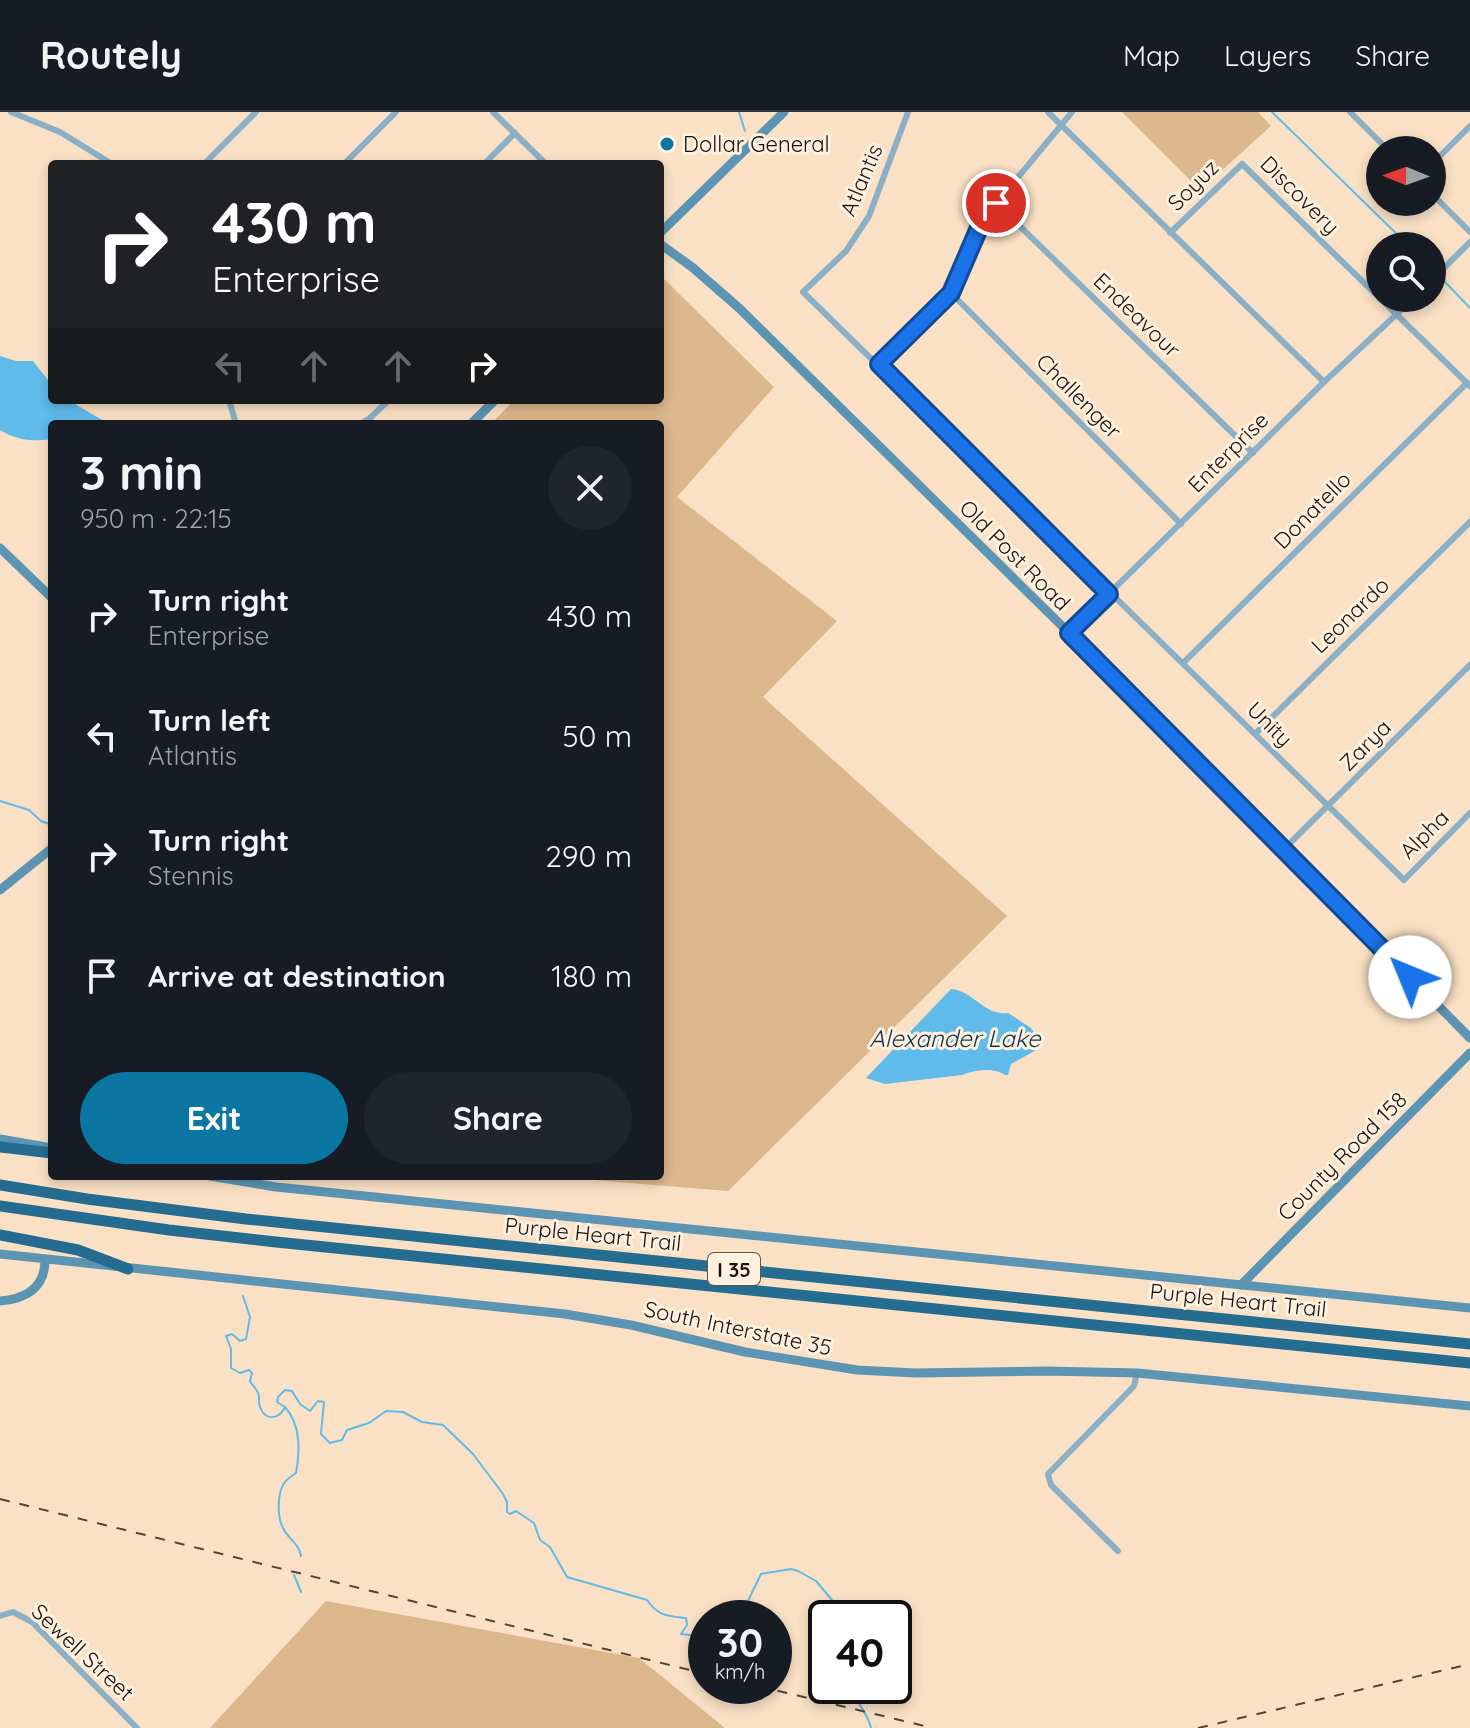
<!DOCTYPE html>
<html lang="en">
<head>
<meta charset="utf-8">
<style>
  body { margin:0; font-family:Quicksand,sans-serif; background:#20242c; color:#f1f3f6; height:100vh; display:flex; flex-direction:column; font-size:30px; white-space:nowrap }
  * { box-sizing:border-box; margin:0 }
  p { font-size:26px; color:#9ea1a6 }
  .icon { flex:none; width:44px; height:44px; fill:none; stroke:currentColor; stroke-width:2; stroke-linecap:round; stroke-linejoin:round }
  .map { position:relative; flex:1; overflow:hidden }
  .side { position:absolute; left:48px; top:308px; width:616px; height:760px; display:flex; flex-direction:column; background:#171b24; border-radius:8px; box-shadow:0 4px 12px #0003 }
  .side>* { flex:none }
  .banner { position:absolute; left:48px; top:48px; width:616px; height:244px; border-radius:8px; box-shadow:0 4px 12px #0003; background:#202124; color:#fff; overflow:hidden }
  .needle { width:52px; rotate:271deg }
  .tools { position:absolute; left:1366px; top:24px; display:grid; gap:16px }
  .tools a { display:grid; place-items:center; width:80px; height:80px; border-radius:50%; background:#171b24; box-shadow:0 4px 12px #0003; font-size:40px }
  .speed { position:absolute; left:688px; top:1488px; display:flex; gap:16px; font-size:40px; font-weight:700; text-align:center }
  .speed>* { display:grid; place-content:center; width:104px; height:104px; border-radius:50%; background:#171b24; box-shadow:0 4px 12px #0003; line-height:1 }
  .speed small { font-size:20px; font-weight:400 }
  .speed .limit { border:4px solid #111; border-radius:12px; background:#fff; color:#111 }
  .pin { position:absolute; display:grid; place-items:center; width:68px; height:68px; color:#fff; margin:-34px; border:4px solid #fff; border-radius:50%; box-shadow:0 2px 8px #0007 }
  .me { position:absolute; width:88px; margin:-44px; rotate:315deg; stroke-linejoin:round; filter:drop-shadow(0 0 6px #0008) }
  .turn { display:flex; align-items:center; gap:28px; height:168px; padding:0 32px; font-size:36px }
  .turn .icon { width:104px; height:104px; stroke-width:2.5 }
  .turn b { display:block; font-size:56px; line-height:68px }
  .lanes { display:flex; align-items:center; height:76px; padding:0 32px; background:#0003; justify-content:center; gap:40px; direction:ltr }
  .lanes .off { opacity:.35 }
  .round { display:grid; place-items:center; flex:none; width:84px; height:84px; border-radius:42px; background:#20242c }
  .headline { display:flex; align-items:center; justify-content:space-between; height:136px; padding:0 32px }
  h1 { font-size:48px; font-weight:700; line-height:60px }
  .cta { display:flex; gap:16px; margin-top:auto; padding:16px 32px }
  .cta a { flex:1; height:92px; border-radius:48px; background:#0b76a1; color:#fff; font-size:32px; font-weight:700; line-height:92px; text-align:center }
  .cta a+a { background:#20242c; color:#f1f3f6 }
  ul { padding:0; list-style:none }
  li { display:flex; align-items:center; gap:24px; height:120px; padding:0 32px }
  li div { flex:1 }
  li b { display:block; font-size:30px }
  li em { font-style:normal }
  header { display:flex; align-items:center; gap:48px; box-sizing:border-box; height:112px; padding:0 40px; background:#171b24; border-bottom:2px solid #363941 }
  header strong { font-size:38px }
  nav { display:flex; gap:44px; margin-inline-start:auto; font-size:28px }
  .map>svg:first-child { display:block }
</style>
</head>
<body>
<header>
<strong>Routely</strong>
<nav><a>Map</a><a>Layers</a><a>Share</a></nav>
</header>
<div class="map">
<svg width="1470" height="1616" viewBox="0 0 1470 1616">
  <rect width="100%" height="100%" fill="#fae1c5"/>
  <g fill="#dcb78c">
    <path d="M1122 0H1258L1271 14 1200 78Z"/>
    <path d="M660 163 774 275 677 385 837 509 763 585 1007 804 728 1079 544 1064H660V312H491L514 288H660Z"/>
    <path d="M326 1489 639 1546 725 1616H210Z"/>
  </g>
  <g fill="#60bbeb">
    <path d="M0 244 16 249H33L52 273V288H68L109 312H52V327C33 330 16 328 0 318Z"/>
    <path d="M951 877C974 879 984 904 1008 901L1031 916 1041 930 1040 936 1011 952 1008 963H1005C994 955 974 958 962 963L885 972 866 966Z"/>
  </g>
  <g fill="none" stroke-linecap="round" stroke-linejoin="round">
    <g stroke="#60bbeb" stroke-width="2">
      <path d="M739 0 745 19"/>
      <path d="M1272 0 1409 134"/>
      <path d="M1444 169 1470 196"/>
      <path d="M0 689 29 698 41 709 52 713"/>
      <path d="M243 1184 250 1205 246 1227 240 1229 232 1222 226 1224 231 1237V1256L240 1261 249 1258 252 1261 250 1269C252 1273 256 1276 258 1281 261 1287 257 1288 260 1295 265 1309 279 1308 285 1295 301 1313 300 1338 296 1361 292 1364 288 1366 285 1370 277 1380 277 1405 283 1416 288 1427 299 1431 301 1444"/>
      <path d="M285 1295 277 1290 278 1285 285 1278 292 1279 300 1292 310 1299 318 1289 324 1290 321 1322 330 1331 342 1328 347 1318 369 1311 386 1299 403 1300 422 1310 443 1313 473 1342 503 1382 507 1390V1400L510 1402 516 1399 534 1411 540 1428 550 1435 567 1465 647 1488C658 1504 667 1504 686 1506L687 1513 681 1522 700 1524V1516L706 1513"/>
      <path d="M294 1463 301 1480"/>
      <path d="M721 1506 724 1501 745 1495 761 1462 791 1457 798 1459 816 1469 842 1500 839 1506"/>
      <path d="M826 1532 822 1544 826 1550"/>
      <path d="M847 1574C855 1586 868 1602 871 1616"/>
    </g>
    <g stroke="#8bafc4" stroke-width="6">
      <path d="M11 0 60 20 112 52"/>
      <path d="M493 0 546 52"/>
      <path d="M908 0 869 104 846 139 803 180 1404 768 1470 701"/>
      <path d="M1048 0 1324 270"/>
      <path d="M1350 0 1388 38"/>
      <path d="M204 52 256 0"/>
      <path d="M344 52 396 0"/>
      <path d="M484 52 515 21"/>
      <path d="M1432 52 1470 14"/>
      <path d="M1432 82 1470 120"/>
      <path d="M996 91 1253 341"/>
      <path d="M1170 121 1242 52 1470 274"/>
      <path d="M1432 168 1470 130"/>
      <path d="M951 181 1181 412"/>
      <path d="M879 252 951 181 986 104 1072 0"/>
      <path d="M229 288 236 312"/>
      <path d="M360 312 370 306 389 288"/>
      <path d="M1069 521 1324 270 1414 186"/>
      <path d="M1183 551 1467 271"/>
      <path d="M1255 622 1470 410"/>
      <path d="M1284 737 1470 553"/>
      <path d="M1118 1439 1051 1373 1048 1362 1134 1274 1137 1261"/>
      <path d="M0 1504 13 1500 32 1510 137 1616"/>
    </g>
    <g stroke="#5c94b3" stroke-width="9">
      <path d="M660 121 784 0"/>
      <path d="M660 132 692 155 739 196 1125 576 1470 926"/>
      <path d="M471 312 495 288"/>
      <path d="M0 436 52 486"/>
      <path d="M0 778 52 736"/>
      <path d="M0 1027 52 1036"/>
      <path d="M210 1064 276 1075 1470 1196"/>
      <path d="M0 1142 565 1202 631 1213 745 1240 857 1258 916 1261 1047 1259 1137 1261 1470 1294"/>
      <path d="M1241 1173 1470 941"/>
      <path d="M0 1189C26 1187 45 1176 45 1148"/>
    </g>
    <g stroke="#256d90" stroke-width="11">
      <path d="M0 1035 52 1041"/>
      <path d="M0 1073 87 1087 246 1107 1470 1232"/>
      <path d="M0 1094 169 1118 276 1130 1470 1251"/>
      <path d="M0 1123 78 1138 128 1157"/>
    </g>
    <g stroke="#514537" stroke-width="2" stroke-dasharray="10 10" stroke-linecap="butt">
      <path d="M0 1387 706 1562"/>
      <path d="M758 1574 933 1616"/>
      <path d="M1198 1616 1470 1552"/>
    </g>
  </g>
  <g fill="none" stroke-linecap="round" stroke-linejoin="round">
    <defs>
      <path id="route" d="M996 91 979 116 951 181 879 252 1109 482 1069 521 1410 865"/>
    </defs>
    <use href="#route" stroke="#114b97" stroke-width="20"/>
    <use href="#route" stroke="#1a73e8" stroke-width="14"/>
  </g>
  <circle fill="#0b76a1" stroke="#fff0df" stroke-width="3" cx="667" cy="32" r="8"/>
  <g text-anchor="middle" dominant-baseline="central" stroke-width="6" stroke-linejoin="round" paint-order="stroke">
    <rect fill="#fff0df" stroke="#5f5549" stroke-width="2" x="708" y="1141" width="52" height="32" rx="6"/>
    <g font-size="20" font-weight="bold" fill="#1b1309">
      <text x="734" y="1157">I 35</text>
    </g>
    <g font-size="22" fill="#1b1309" stroke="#fff0df" text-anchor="start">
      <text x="683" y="32">Dollar General</text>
    </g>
    <g font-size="22" fill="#1b1309" stroke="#fff0df">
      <text transform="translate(861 68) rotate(-67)">Atlantis</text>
      <text transform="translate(1193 73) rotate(-45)">Soyuz</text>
      <text transform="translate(1300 83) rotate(45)">Discovery</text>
      <text transform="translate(1137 203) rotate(44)">Endeavour</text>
      <text transform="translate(1079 284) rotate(45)">Challenger</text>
      <text transform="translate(1228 340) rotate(-45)">Enterprise</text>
      <text transform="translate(1312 398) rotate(-45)">Donatello</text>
      <text transform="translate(1015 443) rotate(45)">Old Post Road</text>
      <text transform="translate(1350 503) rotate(-44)">Leonardo</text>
      <text transform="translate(1270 612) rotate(45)">Unity</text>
      <text transform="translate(1365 633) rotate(-45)">Zarya</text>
      <text transform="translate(1424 722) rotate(-45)">Alpha</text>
      <text transform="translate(1342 1044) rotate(-45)">County Road 158</text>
      <text transform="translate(593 1122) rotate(6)">Purple Heart Trail</text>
      <text transform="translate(1238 1188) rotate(6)">Purple Heart Trail</text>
      <text transform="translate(738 1216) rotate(12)">South Interstate 35</text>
      <text transform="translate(83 1540) rotate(43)">Sewell Street</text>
    </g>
    <g font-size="24" font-style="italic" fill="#0e374a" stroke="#fff0df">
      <text x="955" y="926">Alexander Lake</text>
    </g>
  </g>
</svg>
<div class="tools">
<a><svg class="needle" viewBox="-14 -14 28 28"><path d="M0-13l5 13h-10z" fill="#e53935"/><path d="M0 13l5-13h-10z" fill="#9ea1a6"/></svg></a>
<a><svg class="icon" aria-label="search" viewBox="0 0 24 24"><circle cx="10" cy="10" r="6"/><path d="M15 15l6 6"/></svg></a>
</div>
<div class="speed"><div>30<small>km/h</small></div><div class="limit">40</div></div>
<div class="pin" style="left:996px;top:91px;background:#d93025"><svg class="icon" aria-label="arrive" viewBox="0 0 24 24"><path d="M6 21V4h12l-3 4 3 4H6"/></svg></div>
<svg class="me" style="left:1410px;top:865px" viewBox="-20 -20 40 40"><circle r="19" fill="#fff"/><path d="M0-13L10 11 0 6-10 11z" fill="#1a73e8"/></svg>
<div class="banner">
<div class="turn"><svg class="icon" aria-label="right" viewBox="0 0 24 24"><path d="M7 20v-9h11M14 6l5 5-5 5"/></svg><div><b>430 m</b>Enterprise</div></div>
<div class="lanes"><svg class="icon off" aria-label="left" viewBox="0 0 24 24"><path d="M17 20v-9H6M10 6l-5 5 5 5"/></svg><svg class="icon off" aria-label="ahead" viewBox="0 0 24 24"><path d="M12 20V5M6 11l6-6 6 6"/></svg><svg class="icon off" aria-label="ahead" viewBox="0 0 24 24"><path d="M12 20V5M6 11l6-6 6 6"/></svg><svg class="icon" aria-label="right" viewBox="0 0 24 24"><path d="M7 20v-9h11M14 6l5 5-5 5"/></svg></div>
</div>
<section class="side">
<div class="headline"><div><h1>3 min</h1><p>950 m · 22:15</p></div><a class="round"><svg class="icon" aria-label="close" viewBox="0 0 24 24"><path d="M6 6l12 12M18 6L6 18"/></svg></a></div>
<ul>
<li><svg class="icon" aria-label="right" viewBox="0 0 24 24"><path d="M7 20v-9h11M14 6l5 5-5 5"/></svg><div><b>Turn right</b><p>Enterprise</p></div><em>430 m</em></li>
<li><svg class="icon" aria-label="left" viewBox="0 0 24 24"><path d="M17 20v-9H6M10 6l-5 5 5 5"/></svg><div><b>Turn left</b><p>Atlantis</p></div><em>50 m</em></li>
<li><svg class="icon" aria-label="right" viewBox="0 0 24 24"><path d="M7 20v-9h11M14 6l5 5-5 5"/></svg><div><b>Turn right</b><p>Stennis</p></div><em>290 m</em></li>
<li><svg class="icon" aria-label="arrive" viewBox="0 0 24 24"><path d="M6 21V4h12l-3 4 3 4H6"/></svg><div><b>Arrive at destination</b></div><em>180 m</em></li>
</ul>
<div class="cta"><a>Exit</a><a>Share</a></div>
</section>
</div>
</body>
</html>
